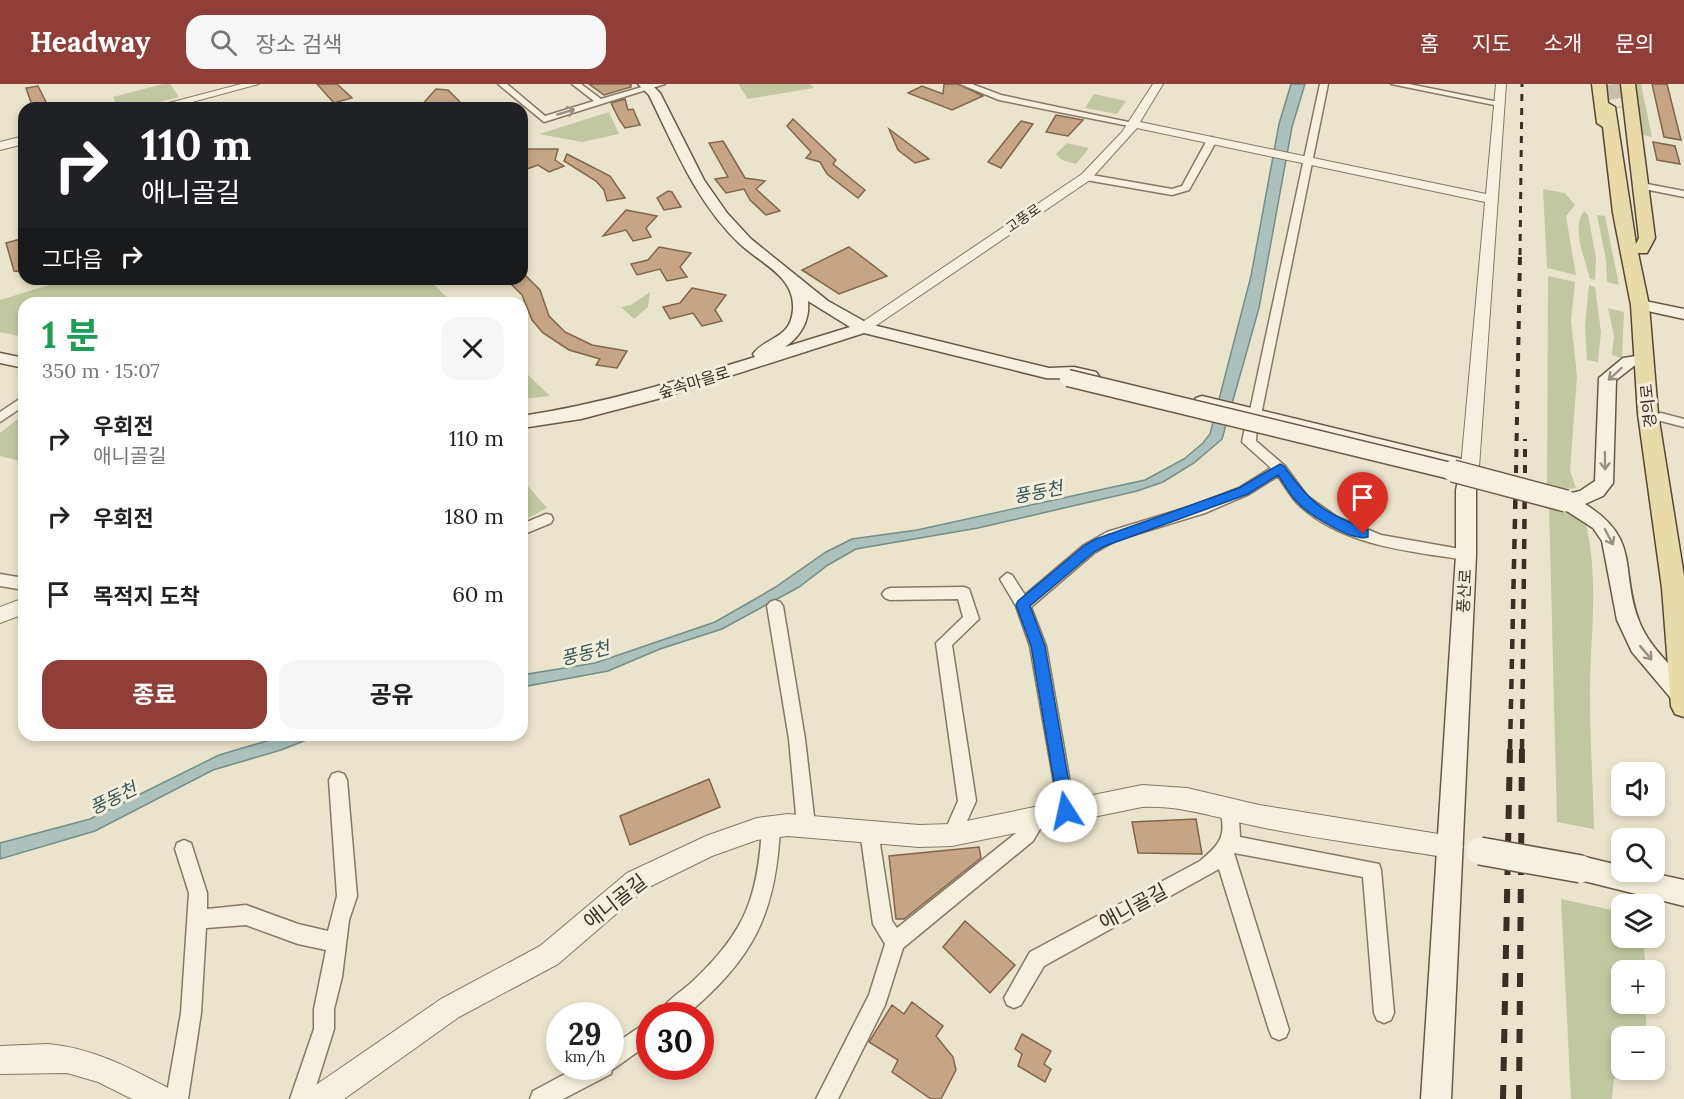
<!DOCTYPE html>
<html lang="ko">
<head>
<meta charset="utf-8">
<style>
  body { margin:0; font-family:Lora,"Noto Sans KR",serif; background:#f6f6f6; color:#222; height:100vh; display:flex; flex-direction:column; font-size:22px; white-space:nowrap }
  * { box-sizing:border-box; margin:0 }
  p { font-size:20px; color:#767676 }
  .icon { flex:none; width:33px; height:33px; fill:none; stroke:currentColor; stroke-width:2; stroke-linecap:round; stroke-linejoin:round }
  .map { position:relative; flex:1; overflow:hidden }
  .drawer { position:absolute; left:18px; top:213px; width:510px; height:444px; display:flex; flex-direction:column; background:#fff; border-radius:18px; box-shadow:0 3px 9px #0003 }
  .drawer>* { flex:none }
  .hud { position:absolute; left:18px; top:18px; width:510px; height:183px; border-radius:18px; box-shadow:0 3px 9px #0003; background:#202124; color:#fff; overflow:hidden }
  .fabs { position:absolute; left:1611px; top:678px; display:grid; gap:12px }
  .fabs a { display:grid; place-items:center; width:54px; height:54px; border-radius:12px; background:#fff; box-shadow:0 3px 9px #0003; font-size:30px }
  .speed { position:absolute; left:546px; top:918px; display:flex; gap:12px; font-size:30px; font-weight:700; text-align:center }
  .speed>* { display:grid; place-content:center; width:78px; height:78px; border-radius:50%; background:#fff; box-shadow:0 3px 9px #0003; line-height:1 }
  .speed small { font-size:15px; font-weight:400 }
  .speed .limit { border:9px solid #d22; background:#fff; color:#111 }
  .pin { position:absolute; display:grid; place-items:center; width:51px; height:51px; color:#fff; margin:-62px -26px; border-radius:50% 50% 50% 0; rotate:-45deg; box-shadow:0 0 6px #0007 }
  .pin .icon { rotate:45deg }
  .me { position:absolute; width:66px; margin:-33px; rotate:350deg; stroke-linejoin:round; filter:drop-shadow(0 0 4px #0008) }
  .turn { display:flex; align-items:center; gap:21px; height:126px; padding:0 24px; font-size:27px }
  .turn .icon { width:78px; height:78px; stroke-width:2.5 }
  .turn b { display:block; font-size:42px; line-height:51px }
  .then { display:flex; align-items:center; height:57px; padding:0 24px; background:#0003; gap:12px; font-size:22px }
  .round { display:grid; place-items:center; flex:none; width:63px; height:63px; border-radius:18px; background:#f6f6f6 }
  .headline { display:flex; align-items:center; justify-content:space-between; height:102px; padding:0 24px }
  h1 { font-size:36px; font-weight:700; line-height:45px; color:#1e9e55 }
  .action { display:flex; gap:12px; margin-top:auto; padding:12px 24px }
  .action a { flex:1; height:69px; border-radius:18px; background:#8f3e38; color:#fff; font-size:24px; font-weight:700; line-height:69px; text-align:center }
  .action a+a { background:#f6f6f6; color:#222 }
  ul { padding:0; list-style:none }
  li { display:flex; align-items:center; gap:18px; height:78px; padding:0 24px }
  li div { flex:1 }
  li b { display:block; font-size:22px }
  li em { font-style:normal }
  header { display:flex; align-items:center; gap:36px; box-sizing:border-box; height:84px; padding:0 30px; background:#8f3e38; color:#fff }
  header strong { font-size:28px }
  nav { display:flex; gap:33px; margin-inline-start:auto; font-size:21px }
  .search { width:420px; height:54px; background:#f6f6f6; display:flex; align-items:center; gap:15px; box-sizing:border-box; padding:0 21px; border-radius:18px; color:#767676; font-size:22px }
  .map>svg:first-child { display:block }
</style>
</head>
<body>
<header>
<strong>Headway</strong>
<div class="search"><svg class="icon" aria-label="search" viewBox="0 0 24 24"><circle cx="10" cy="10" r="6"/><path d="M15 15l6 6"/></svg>장소 검색</div>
<nav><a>홈</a><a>지도</a><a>소개</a><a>문의</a></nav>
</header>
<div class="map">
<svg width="1684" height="1015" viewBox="0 0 1684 1015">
  <rect width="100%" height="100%" fill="#ebe4cc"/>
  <g fill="#c1c8a1">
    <path d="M163 0H170L179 13 136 24H118L113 13Z"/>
    <path d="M738 0H810L814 4 748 15Z"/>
    <path d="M1633 0H1641L1652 53 1643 51Z"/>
    <path d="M1094 10 1126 17 1117 30 1085 24Z"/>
    <path d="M609 28 619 50 582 58 539 50Z"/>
    <path d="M1067 59 1089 64 1076 80 1062 76 1056 70Z"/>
    <path d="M1543 105 1565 109 1575 121 1566 132 1576 191 1547 184Z"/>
    <path d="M1584 127 1588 131 1596 174 1595 196 1590 195C1585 174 1571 145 1584 127Z"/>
    <path d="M1597 131 1605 132 1619 201 1607 198 1606 176Z"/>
    <path d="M1548 192 1575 198 1571 237 1577 292 1570 387 1576 404 1557 406 1547 403Z"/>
    <path d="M69 195H428L453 219H24V253L0 248V216Z"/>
    <path d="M1589 201 1595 203 1601 248 1598 278 1587 276 1585 242Z"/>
    <path d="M650 208 648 223 634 235 621 223 631 221Z"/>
    <path d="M1608 224 1624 228 1622 274 1612 271 1614 252Z"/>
    <path d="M522 285 550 312 522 315Z"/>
    <path d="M24 330V378L0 372V349Z"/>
    <path d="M522 395 547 424 522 437Z"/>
    <path d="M1549 420 1557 422 1586 441C1598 491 1592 542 1590 593 1589 643 1593 695 1594 745L1557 738Z"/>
    <path d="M1561 815 1621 828 1622 854H1643L1646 886H1622V920H1646V952H1622V986H1646L1614 994 1612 1015H1571Z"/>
  </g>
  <g fill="#acc0bc" stroke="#738e89" stroke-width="1.5">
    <path d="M1291 0H1305L1292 43 1259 224 1222 355 1194 379 1163 398 1137 407 978 444 856 465 828 481 799 503 722 545 660 565 608 587 522 603V591L595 579 715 538 774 504 826 468 852 455 917 446 1145 396 1184 375 1203 359 1210 350 1251 192 1279 40Z"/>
    <path d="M287 651H319L281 666 213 686 95 747 0 775V759L90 735 219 671Z"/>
  </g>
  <g fill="#c5a586" stroke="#83654a" stroke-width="1.5">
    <path d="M317 0H337L352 14 334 19Z"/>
    <path d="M589 0H631V3L604 11Z"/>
    <path d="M944 0H958L983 12 952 26 908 9 922 2 943 10Z"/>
    <path d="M1652 0H1667L1681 56 1664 53Z"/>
    <path d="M38 2 49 24H33L26 4Z"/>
    <path d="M436 5 448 6 466 24H419Z"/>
    <path d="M625 15 628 26 633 25 640 41 625 44 619 35 611 19Z"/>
    <path d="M1056 31 1083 36 1068 52 1046 48Z"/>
    <path d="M793 35 836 76 833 80 865 106 858 114 827 90 820 78 806 74 811 68 787 42Z"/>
    <path d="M1021 37 1033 40 1001 84 988 78Z"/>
    <path d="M889 45 929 75 915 79 898 66Z"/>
    <path d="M723 57 745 94 765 97 756 105 780 127 766 131 750 116 744 105 726 109 715 95 728 93 709 59Z"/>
    <path d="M1653 58 1675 62 1680 80 1657 76Z"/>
    <path d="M527 65H558L555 76 564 82 549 88 538 81 522 87Z"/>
    <path d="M567 70 610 92 625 114 607 117 604 106 596 97 564 77Z"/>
    <path d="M668 107 672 108 681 123 664 126 657 114Z"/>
    <path d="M626 126 657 132 646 144 651 153 633 157 626 146 603 152Z"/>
    <path d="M24 154V188L14 187 6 159Z"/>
    <path d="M659 163 691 169 680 183 687 193 667 197 660 185 637 191 631 180 648 176Z"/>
    <path d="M849 163 887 192 839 210 802 186Z"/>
    <path d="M522 188 540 206 549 232 565 248 592 261 627 267 617 284 596 281 600 275 569 266 543 249 532 236 522 211 506 195H522Z"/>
    <path d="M692 204 726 211 715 226 722 237 702 242 693 229 670 235 663 223 680 219Z"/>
    <path d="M709 695 720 723 630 761 620 732Z"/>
    <path d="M1196 735 1202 770 1138 769 1132 738Z"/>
    <path d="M979 763 981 774 904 835H896L889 772Z"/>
    <path d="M965 837 1015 881 990 909 943 863Z"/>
    <path d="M912 918 943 942 936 952 953 973 956 986 941 1015H931L892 988 898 976 869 958 892 921 904 930Z"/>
    <path d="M1022 950 1051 967 1044 980 1051 985 1045 998 1018 982 1022 970 1015 965Z"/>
  </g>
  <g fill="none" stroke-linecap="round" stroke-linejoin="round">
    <path stroke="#c7c0aa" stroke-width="15" stroke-dasharray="15 8" stroke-linecap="butt" d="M1614 0 1618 24"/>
    <defs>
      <g id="minor">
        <path d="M498 0H507L545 32 594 17 572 0H581L601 15 652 0H665L544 38Z"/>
        <path d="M960 0H972L1001 11 1138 40 1134 43 999 16Z"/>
        <path d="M1320 0H1328L1261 331 1255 335 1249 331Z"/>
        <path d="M1391 0H1409L1503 19 1499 22Z"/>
        <path d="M1212 53 1217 56 1189 106 1172 111 1086 96 1081 93 1086 90 1172 105 1182 102 1207 56Z"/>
        <path d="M1642 99 1684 107V113L1639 104V100Z"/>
        <path d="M24 312V322L0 338V328Z"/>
        <path d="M1661 329 1684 335V343L1657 336V330Z"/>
        <path d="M1251 339 1257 343 1256 357 1285 382 1307 412 1337 433 1381 451 1466 466 1473 471 1466 476C1409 467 1341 462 1297 419 1290 411 1284 401 1278 392L1249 410 1205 429 1117 456 1094 469 1031 523 1046 562 1075 727 1072 733 1066 735 1060 733 1030 562 1016 522 1000 495 1007 489 1012 491 1025 511 1084 461 1107 448 1195 421 1239 404 1271 384 1242 358 1245 343Z"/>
        <path d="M546 430 551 431 553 435 551 439 522 451V440Z"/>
        <path d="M0 490 24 494V506L0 502Z"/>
        <path d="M964 503 969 505 979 535 952 561 976 717 958 757 952 760 946 757 943 751 958 717 936 559 963 533 958 515 890 516 885 514 882 510 885 506 890 504Z"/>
        <path d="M775 516 780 518 783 522 805 655 815 741 812 747 806 749 800 747 797 741 789 655 767 522 770 518Z"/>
        <path d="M338 688 344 690 347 696 357 812 349 836 342 893 334 925V945L312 1015H290L314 945V925L326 866 298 860 246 841 206 844 201 929 188 1015H166L181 929 189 809 175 765 177 759 184 756 191 759 207 809V825L246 821 298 840 328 847 337 812 329 696 332 690Z"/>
        <path d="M1228 715 1234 717 1239 734 1240 753 1379 780 1381 786 1394 929 1391 936 1384 939 1377 936 1374 929 1363 793 1234 769 1289 946 1286 953 1279 956 1272 953 1269 946 1219 785 1044 882 1021 921 1014 924 1007 921 1004 914 1030 868 1200 777C1215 764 1225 756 1222 736 1221 729 1219 724 1222 717Z"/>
        <path d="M1038 725 1044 727 1047 733 1033 757 903 864 885 921 838 1015H816L869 911 885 860 873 840 860 747 863 741 869 738 875 741 878 747 892 837 897 844 1021 745 1032 727Z"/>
        <path d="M771 735 777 737 780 743C776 831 753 875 685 932H658C664 917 683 907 694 896 746 847 758 812 762 743L765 737Z"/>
        <path d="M650 936V959L612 986 611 990 563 1015H530L533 1007 580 982H610V963Z"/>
      </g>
      <g id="tertiary">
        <path d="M241 0H259L170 24H150Z"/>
        <path d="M1153 0H1163L1140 38 1486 110 1496 0H1506L1479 383 1476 387 1470 389 1461 383 1485 118 1137 44 1090 96 868 247H858L856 244 858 241 1082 90 1122 48Z"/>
        <path d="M24 52V60L0 66V58Z"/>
        <path d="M24 514V530L0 539V523Z"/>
        <path d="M1142 701 1187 704 1259 721 1451 752 1459 755 1463 763 1459 771 1451 774C1387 764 1323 756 1260 743 1220 735 1183 721 1142 723L952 762 919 763 788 752 757 756 712 772 645 805 558 880 459 933 344 1015H306L310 1005 441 915 540 862 627 789 706 752 757 734 788 730 919 741 952 740Z"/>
        <path d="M48 960C93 964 130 984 170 1005L174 1015H132L98 998 67 989 0 990V962Z"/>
      </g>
      <g id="secondary">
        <path d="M638 0H651L660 9 704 96 727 129 751 155 828 217 869 240 1049 284 1074 283 1096 288 1099 292 1090 297C1074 293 1062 295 1046 294L864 249 661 314 581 335 522 344V332C602 320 677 297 755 273L753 270C766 252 791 256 793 225 795 193 762 180 741 161 697 120 675 64 649 11ZM808 217 850 243 785 263C801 252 810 236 808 217Z"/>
        <path d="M1640 216 1684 225V235L1634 224 1632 221 1634 218Z"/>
        <path d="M0 269 24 274V284L0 279Z"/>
        <path d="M1643 271 1651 276 1649 280 1634 282 1616 296 1613 399 1603 412 1585 420C1642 456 1619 484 1639 537 1648 561 1668 578 1684 597L1683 622 1675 619 1632 568 1617 536 1602 457 1593 444 1559 422 1556 417 1559 412 1580 407 1595 397 1599 294 1623 274Z"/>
        <path d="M1202 312 1470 377 1477 378 1479 383 1476 406V471L1451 1015H1421L1456 471V406L1460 387 1196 322 1193 318 1196 314Z"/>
        <path d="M1581 772 1622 782V788H1647L1684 796V822L1572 794 1568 785 1572 776Z"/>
      </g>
      <path id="primary" d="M1592 0H1606L1608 19 1615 23 1636 160 1639 154 1621 0H1635L1655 154 1647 169H1638L1649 221 1658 330 1684 492V633L1675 630 1671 622 1662 504 1638 330 1631 221 1613 129 1603 43 1597 39Z"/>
    </defs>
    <use href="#minor" stroke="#867862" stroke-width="3"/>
    <use href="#tertiary" stroke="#867862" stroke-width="2"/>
    <use href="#secondary" stroke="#695944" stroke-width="3"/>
    <use href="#primary" stroke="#554635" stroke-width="3"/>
    <use href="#minor" fill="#f6f1df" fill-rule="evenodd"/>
    <use href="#tertiary" fill="#f6f1df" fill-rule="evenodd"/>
    <use href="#secondary" fill="#f6f1df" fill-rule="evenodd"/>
    <use href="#primary" fill="#e9daa9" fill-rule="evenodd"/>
    <path stroke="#392f23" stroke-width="3" stroke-dasharray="7 7" stroke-linecap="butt" d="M1520 171 1522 0"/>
    <g stroke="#392f23" stroke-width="4" stroke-dasharray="8 8" stroke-linecap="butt">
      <path d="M1516 389 1520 170"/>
      <path d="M1525 389V355"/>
    </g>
    <g stroke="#392f23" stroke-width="4.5" stroke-dasharray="10 10" stroke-linecap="butt">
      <path d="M1510 665 1516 387"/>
      <path d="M1522 665 1525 387"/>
    </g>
    <g stroke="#392f23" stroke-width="6" stroke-dasharray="14 14" stroke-linecap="butt">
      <path d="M1503 1015 1510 663"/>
      <path d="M1519 1015 1522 663"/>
    </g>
    <defs>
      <path id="secondary-bridge-far2" d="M1068 294 1459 389"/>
      <path id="secondary-bridge-far1" d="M1453 387 1566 417"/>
      <path id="secondary-bridge" d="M1480 767 1581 785"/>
    </defs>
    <use href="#secondary-bridge-far2" stroke="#695944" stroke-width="19" stroke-linecap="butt"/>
    <use href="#secondary-bridge-far1" stroke="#695944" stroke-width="24" stroke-linecap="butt"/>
    <use href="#secondary-bridge" stroke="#695944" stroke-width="30" stroke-linecap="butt"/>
    <use href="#secondary-bridge-far2" stroke="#f6f1df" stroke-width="16"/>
    <use href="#secondary-bridge-far1" stroke="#f6f1df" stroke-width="21"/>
    <use href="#secondary-bridge" stroke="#f6f1df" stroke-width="27"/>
  </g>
  <defs><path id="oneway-shaft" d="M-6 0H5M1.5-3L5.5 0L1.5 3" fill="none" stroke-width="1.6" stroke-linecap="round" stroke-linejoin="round" transform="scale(1.5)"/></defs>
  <g stroke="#989081">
    <use href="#oneway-shaft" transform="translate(566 28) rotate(-16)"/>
    <use href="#oneway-shaft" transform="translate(1615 290) rotate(138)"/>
    <use href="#oneway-shaft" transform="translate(1605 377) rotate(89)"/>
    <use href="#oneway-shaft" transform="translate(1609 453) rotate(62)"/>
    <use href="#oneway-shaft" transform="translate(1646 569) rotate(50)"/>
  </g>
  <path fill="#1a73e8" stroke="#114b97" stroke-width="1.5" d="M1280 380 1284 382C1311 420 1324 429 1368 446V453C1352 458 1308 430 1297 418 1290 411 1284 400 1278 391L1248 410 1105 462 1094 468 1030 522 1045 562 1074 727 1072 733 1066 735 1060 733 1031 562 1016 521 1018 517 1085 461 1096 455 1239 404Z"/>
  <g text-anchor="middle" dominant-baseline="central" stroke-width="6" stroke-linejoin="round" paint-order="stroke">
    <g font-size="14" fill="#392f23" stroke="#f3eedb">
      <text transform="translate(1023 134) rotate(-35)">고풍로</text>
    </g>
    <g font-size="16" fill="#392f23" stroke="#f3eedb">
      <text transform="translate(694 298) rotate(-17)">숲속마을로</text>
      <text transform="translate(1648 322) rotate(-96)">경의로</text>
      <text transform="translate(1464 507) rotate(-87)">풍산로</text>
    </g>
    <g font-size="18" font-style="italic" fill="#345657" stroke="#f3eedb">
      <text transform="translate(1038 408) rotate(-11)">풍동천</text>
      <text transform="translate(585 569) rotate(-14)">풍동천</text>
      <text transform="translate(113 714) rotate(-26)">풍동천</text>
    </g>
    <g font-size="20" fill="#392f23" stroke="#f3eedb">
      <text transform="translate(615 817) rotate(-38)">애니골길</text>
      <text transform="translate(1133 822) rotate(-28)">애니골길</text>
    </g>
  </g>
</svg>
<div class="fabs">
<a><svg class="icon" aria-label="sound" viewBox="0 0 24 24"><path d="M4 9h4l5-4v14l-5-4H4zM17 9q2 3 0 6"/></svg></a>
<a><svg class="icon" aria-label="search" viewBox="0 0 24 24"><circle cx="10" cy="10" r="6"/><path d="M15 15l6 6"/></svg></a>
<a><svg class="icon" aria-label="layers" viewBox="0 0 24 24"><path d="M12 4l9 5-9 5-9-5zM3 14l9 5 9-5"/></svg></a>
<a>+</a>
<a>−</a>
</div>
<div class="speed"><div>29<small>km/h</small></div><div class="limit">30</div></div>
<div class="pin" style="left:1363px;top:450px;background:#d93025"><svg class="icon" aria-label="arrive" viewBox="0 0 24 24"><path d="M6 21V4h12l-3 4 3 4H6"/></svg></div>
<svg class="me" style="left:1066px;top:727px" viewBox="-20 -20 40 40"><circle r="19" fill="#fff"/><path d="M0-13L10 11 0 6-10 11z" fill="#1a73e8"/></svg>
<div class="hud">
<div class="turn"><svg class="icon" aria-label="right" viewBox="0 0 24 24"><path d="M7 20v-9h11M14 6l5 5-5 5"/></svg><div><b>110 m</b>애니골길</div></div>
<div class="then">그다음<svg class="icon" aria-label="right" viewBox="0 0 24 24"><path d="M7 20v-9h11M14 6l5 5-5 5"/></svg></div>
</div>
<section class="drawer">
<div class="headline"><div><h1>1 분</h1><p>350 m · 15:07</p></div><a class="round"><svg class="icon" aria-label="close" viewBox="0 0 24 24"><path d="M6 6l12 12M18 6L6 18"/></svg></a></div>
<ul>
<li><svg class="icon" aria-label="right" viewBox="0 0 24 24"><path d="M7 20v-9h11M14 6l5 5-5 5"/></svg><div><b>우회전</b><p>애니골길</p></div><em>110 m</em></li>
<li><svg class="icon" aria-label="right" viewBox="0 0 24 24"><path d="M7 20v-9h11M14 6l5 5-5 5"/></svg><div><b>우회전</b></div><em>180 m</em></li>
<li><svg class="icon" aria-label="arrive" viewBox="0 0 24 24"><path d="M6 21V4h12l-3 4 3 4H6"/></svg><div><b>목적지 도착</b></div><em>60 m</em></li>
</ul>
<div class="action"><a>종료</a><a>공유</a></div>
</section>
</div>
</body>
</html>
